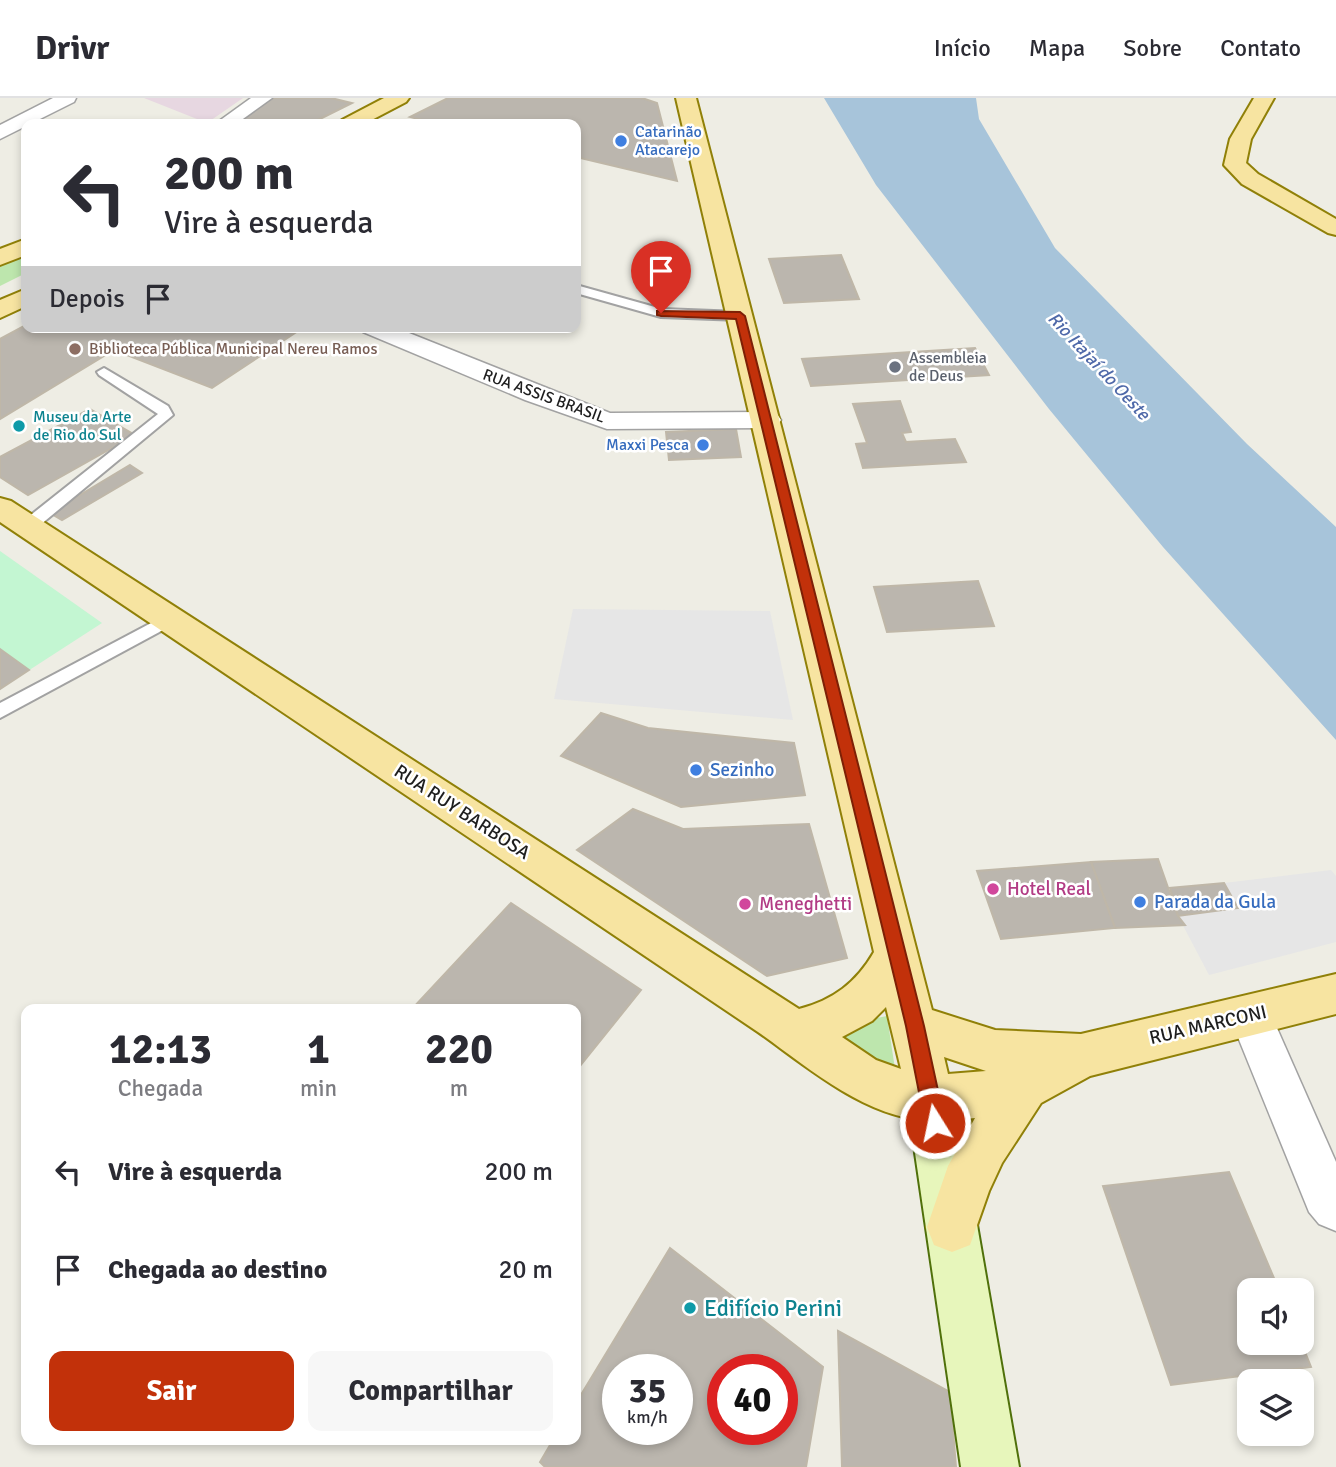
<!DOCTYPE html>
<html lang="pt">
<head>
<meta charset="utf-8">
<style>
  body { margin:0; font-family:Signika,sans-serif; background:#f7f7f7; color:#2b2b33; height:100vh; display:flex; flex-direction:column; font-size:26px; white-space:nowrap }
  * { box-sizing:border-box; margin:0 }
  p { font-size:23px; color:#7c7c81 }
  .icon { flex:none; width:38px; height:38px; fill:none; stroke:currentColor; stroke-width:2; stroke-linecap:round; stroke-linejoin:round }
  .map { position:relative; flex:1; overflow:hidden }
  .panel { position:absolute; left:21px; top:906px; width:560px; height:441px; display:flex; flex-direction:column; background:#fff; border-radius:14px; box-shadow:0 4px 10px #0003 }
  .panel>* { flex:none }
  .hud { position:absolute; left:21px; top:21px; width:560px; height:214px; border-radius:14px; box-shadow:0 4px 10px #0003; background:#fff; color:#2b2b33; overflow:hidden }
  .controls { position:absolute; left:1237px; top:1180px; display:grid; gap:14px }
  .controls a { display:grid; place-items:center; width:77px; height:77px; border-radius:14px; background:#fff; box-shadow:0 4px 10px #0003; font-size:35px }
  .speed { position:absolute; left:602px; top:1256px; display:flex; gap:14px; font-size:35px; font-weight:700; text-align:center }
  .speed>* { display:grid; place-content:center; width:91px; height:91px; border-radius:50%; background:#fff; box-shadow:0 4px 10px #0003; line-height:1 }
  .speed small { font-size:18px; font-weight:400 }
  .speed .limit { border:10px solid #d22; background:#fff; color:#111 }
  .pin { position:absolute; display:grid; place-items:center; width:60px; height:60px; color:#fff; margin:-72px -30px; border-radius:50% 50% 50% 0; rotate:-45deg; box-shadow:0 0 7px #0007 }
  .pin .icon { rotate:45deg }
  .me { position:absolute; width:77px; margin:-38px; rotate:350deg; stroke-linejoin:round; filter:drop-shadow(0 0 5px #0008) }
  .turn { display:flex; align-items:center; gap:24px; height:147px; padding:0 28px; font-size:32px }
  .turn .icon { width:91px; height:91px; stroke-width:2.5 }
  .turn b { display:block; font-size:49px; line-height:60px }
  .then { display:flex; align-items:center; height:66px; padding:0 28px; background:#0003; gap:14px; font-size:26px }
  .eta { display:flex; justify-content:space-evenly; align-items:center; height:119px; text-align:center }
  .eta b { font-size:42px; font-weight:700; line-height:49px }
  .primary-button { display:flex; gap:14px; margin-top:auto; padding:14px 28px }
  .primary-button a { flex:1; height:80px; border-radius:14px; background:#c2310a; color:#fff; font-size:28px; font-weight:700; line-height:80px; text-align:center }
  .primary-button a+a { background:#f7f7f7; color:#2b2b33 }
  ul { padding:0; list-style:none }
  li { display:flex; align-items:center; gap:21px; height:98px; padding:0 28px }
  li div { flex:1 }
  li b { display:block; font-size:26px }
  li em { font-style:normal }
  header { display:flex; align-items:center; gap:42px; box-sizing:border-box; height:98px; padding:0 35px; background:#fff; border-bottom:2px solid #e1e1e2 }
  header strong { font-size:33px }
  nav { display:flex; gap:38px; margin-inline-start:auto; font-size:24px }
  .map>svg:first-child { display:block }
</style>
</head>
<body>
<header>
<strong>Drivr</strong>
<nav><a>Início</a><a>Mapa</a><a>Sobre</a><a>Contato</a></nav>
</header>
<div class="map">
<svg width="1336" height="1369" viewBox="0 0 1336 1369">
  <rect width="100%" height="100%" fill="#eeede4"/>
  <path fill="#e7d7e1" d="M144 0H243L207 25Z"/>
  <g fill="#bde6ad">
    <path d="M26 152V175L0 188V166Z"/>
    <path d="M887 918 895 971 843 954 846 926Z"/>
  </g>
  <path fill="#c3f6d2" d="M0 453 102 525 0 591Z"/>
  <g fill="#e6e6e6">
    <path d="M573 511 770 513 793 622 554 601Z"/>
    <path d="M1331 772 1336 778V844L1209 877 1178 818 1237 810 1224 785Z"/>
  </g>
  <path fill="#a7c4da" d="M824 0H976L979 21 1055 150 1247 346 1336 429V642L1163 449 1049 311 876 87Z"/>
  <g fill="#bbb6ae" stroke="#bfb7a8" stroke-width="2" fill-rule="evenodd">
    <path d="M271 0H331L352 5 310 26H232Z"/>
    <path d="M448 0H642L657 5 677 83 576 59V26H438L410 19Z"/>
    <path d="M841 157 859 201 784 205 769 161Z"/>
    <path d="M26 227V229H304L212 290 114 252 0 321V241Z"/>
    <path d="M975 250 989 277 811 288 802 261Z"/>
    <path d="M900 303 911 334 902 335 906 344 955 341 966 364 863 370 856 346 867 345 853 306Z"/>
    <path d="M90 311 135 337 28 397 0 379V359Z"/>
    <path d="M736 331 741 359 669 362 666 334Z"/>
    <path d="M130 367 142 375 62 422 50 415Z"/>
    <path d="M978 483 994 528 887 534 874 489Z"/>
    <path d="M0 551 29 572 0 591Z"/>
    <path d="M601 615 648 630 794 645 805 697 681 709 561 658Z"/>
    <path d="M633 711 683 731 809 726 847 860 767 878 577 752Z"/>
    <path d="M1158 761 1178 818 1185 827 1115 830 1091 764Z"/>
    <path d="M1091 764 1115 830 1001 841 977 773Z"/>
    <path d="M1224 785 1238 810 1178 818 1170 790Z"/>
    <path d="M511 805 641 892 576 973V912H411Z"/>
    <path d="M1229 1074 1279 1192H1250V1244H1301L1311 1269 1171 1287 1103 1088Z"/>
    <path d="M670 1150 823 1269 806 1369H545L540 1364 553 1342H576V1305ZM618 1272H677V1332H618ZM723 1272H782V1332H723Z"/>
    <path d="M838 1233 950 1294 956 1369H842Z"/>
  </g>
  <g fill="none" stroke-linecap="round" stroke-linejoin="round">
    <defs>
      <g id="lane">
        <path d="M576 187 662 211 740 214 746 218 740 222 661 219 576 195Z"/>
        <path d="M104 270 168 308 173 317 34 432H22L20 428 22 424 158 316 99 277 97 274Z"/>
        <path d="M170 515 176 517 178 521 176 525 0 620V605Z"/>
      </g>
      <g id="street">
        <path d="M53 0H76L74 4 0 41V27Z"/>
        <path d="M251 0H272L236 26H215Z"/>
        <path d="M360 229H394L610 315 767 314 777 316 781 322 777 328 767 330 607 331 525 302 363 234Z"/>
        <path d="M1250 897 1265 903 1336 1064V1133L1319 1126 1309 1114 1229 917 1235 903Z"/>
      </g>
      <path id="secondary" d="M931 977 948 984 955 1000 1019 1369H961L907 1000 914 984Z"/>
      <g id="primary">
        <path d="M384 0H409L406 4 364 26H339L342 22Z"/>
        <path d="M676 0H696L932 912 995 932 1081 936 1336 876V916L1090 978 1041 1005 1002 1065 989 1093 970 1147 952 1154 934 1147 927 1129 948 1068 975 1020C961 1021 946 1023 932 1023 866 1021 809 970 758 934L0 424V400L11 403 799 911C833 902 856 885 874 854ZM886 909 901 971 876 962 842 939 872 923ZM944 959 986 973 948 976Z"/>
        <path d="M1254 0H1274L1251 41 1246 65 1258 76 1336 121V137L1328 135 1242 86 1224 67 1230 41Z"/>
        <path d="M26 141V157L0 167V151Z"/>
        <path d="M26 191V208L0 220V202Z"/>
      </g>
    </defs>
    <use href="#lane" stroke="#a2a2a2" stroke-width="4"/>
    <use href="#street" stroke="#a2a2a2" stroke-width="3"/>
    <use href="#secondary" stroke="#4f700a" stroke-width="4"/>
    <use href="#primary" stroke="#908008" stroke-width="4"/>
    <use href="#lane" fill="#fff" fill-rule="evenodd"/>
    <use href="#street" fill="#fff" fill-rule="evenodd"/>
    <use href="#secondary" fill="#e7f6bb" fill-rule="evenodd"/>
    <use href="#primary" fill="#f7e4a1" fill-rule="evenodd"/>
  </g>
  <path fill="#c2310a" stroke="#7e2006" stroke-width="2" d="M657 213 740 214 745 218 924 928 945 1025 942 1032 935 1034 928 1032 925 1025 906 928 736 221 661 218 657 217Z"/>
  <g fill="#3f7fe0" stroke="#fff" stroke-width="2.5">
    <circle cx="621" cy="43" r="7"/>
    <circle cx="703" cy="347" r="7"/>
    <circle cx="696" cy="672" r="7"/>
    <circle cx="1140" cy="804" r="7"/>
  </g>
  <circle fill="#8d6e63" stroke="#fff" stroke-width="2.5" cx="75" cy="251" r="7"/>
  <circle fill="#6b7280" stroke="#fff" stroke-width="2.5" cx="895" cy="269" r="7"/>
  <g fill="#0f9aa8" stroke="#fff" stroke-width="2.5">
    <circle cx="19" cy="328" r="7"/>
    <circle cx="690" cy="1210" r="7"/>
  </g>
  <g fill="#d1479c" stroke="#fff" stroke-width="2.5">
    <circle cx="993" cy="791" r="7"/>
    <circle cx="745" cy="806" r="7"/>
  </g>
  <g text-anchor="middle" dominant-baseline="central" stroke-width="5" stroke-linejoin="round" paint-order="stroke">
    <g font-size="16" fill="#366cbe" stroke="#fff" text-anchor="start">
      <text x="635" y="34">Catarinão<tspan x="635" dy="18">Atacarejo</tspan></text>
      <text x="689" y="347" text-anchor="end">Maxxi Pesca</text>
    </g>
    <g font-size="16" fill="#785e54" stroke="#fff" text-anchor="start">
      <text x="89" y="251">Biblioteca Pública Municipal Nereu Ramos</text>
    </g>
    <g font-size="16" fill="#5b616d" stroke="#fff" text-anchor="start">
      <text x="909" y="260">Assembleia<tspan x="909" dy="18">de Deus</tspan></text>
    </g>
    <g font-size="16" fill="#1e1e1e" stroke="#fff">
      <text transform="translate(544 298) rotate(20)">RUA ASSIS BRASIL</text>
    </g>
    <g font-size="16" fill="#0d838f" stroke="#fff" text-anchor="start">
      <text x="33" y="319">Museu da Arte<tspan x="33" dy="18">de Rio do Sul</tspan></text>
    </g>
    <g font-size="18" font-style="italic" fill="#4f69a9" stroke="#fff">
      <text transform="translate(1099 268) rotate(47)">Rio Itajaí do Oeste</text>
    </g>
    <g font-size="19" fill="#366cbe" stroke="#fff" text-anchor="start">
      <text x="710" y="672">Sezinho</text>
      <text x="1154" y="804">Parada da Gula</text>
    </g>
    <g font-size="19" fill="#1e1e1e" stroke="#fff">
      <text transform="translate(462 714) rotate(33)">RUA RUY BARBOSA</text>
      <text transform="translate(1208 927) rotate(-13)">RUA MARCONI</text>
    </g>
    <g font-size="19" fill="#b23c85" stroke="#fff" text-anchor="start">
      <text x="1007" y="791">Hotel Real</text>
      <text x="759" y="806">Meneghetti</text>
    </g>
    <g font-size="23" fill="#0d838f" stroke="#fff" text-anchor="start">
      <text x="704" y="1210">Edifício Perini</text>
    </g>
  </g>
</svg>
<div class="controls">
<a><svg class="icon" aria-label="sound" viewBox="0 0 24 24"><path d="M4 9h4l5-4v14l-5-4H4zM17 9q2 3 0 6"/></svg></a>
<a><svg class="icon" aria-label="layers" viewBox="0 0 24 24"><path d="M12 4l9 5-9 5-9-5zM3 14l9 5 9-5"/></svg></a>
</div>
<div class="speed"><div>35<small>km/h</small></div><div class="limit">40</div></div>
<div class="pin" style="left:661px;top:215px;background:#d93025"><svg class="icon" aria-label="arrive" viewBox="0 0 24 24"><path d="M6 21V4h12l-3 4 3 4H6"/></svg></div>
<svg class="me" style="left:935px;top:1025px" viewBox="-20 -20 40 40"><circle r="17" fill="#c2310a" stroke="#fff" stroke-width="3"/><path d="M0-11L8 9 0 5-8 9z" fill="#fff"/></svg>
<div class="hud">
<div class="turn"><svg class="icon" aria-label="left" viewBox="0 0 24 24"><path d="M17 20v-9H6M10 6l-5 5 5 5"/></svg><div><b>200 m</b>Vire à esquerda</div></div>
<div class="then">Depois<svg class="icon" aria-label="arrive" viewBox="0 0 24 24"><path d="M6 21V4h12l-3 4 3 4H6"/></svg></div>
</div>
<section class="panel">
<div class="eta">
<div><b>12:13</b><p>Chegada</p></div>
<div><b>1</b><p>min</p></div>
<div><b>220</b><p>m</p></div>
</div>
<ul>
<li><svg class="icon" aria-label="left" viewBox="0 0 24 24"><path d="M17 20v-9H6M10 6l-5 5 5 5"/></svg><div><b>Vire à esquerda</b></div><em>200 m</em></li>
<li><svg class="icon" aria-label="arrive" viewBox="0 0 24 24"><path d="M6 21V4h12l-3 4 3 4H6"/></svg><div><b>Chegada ao destino</b></div><em>20 m</em></li>
</ul>
<div class="primary-button"><a>Sair</a><a>Compartilhar</a></div>
</section>
</div>
</body>
</html>
